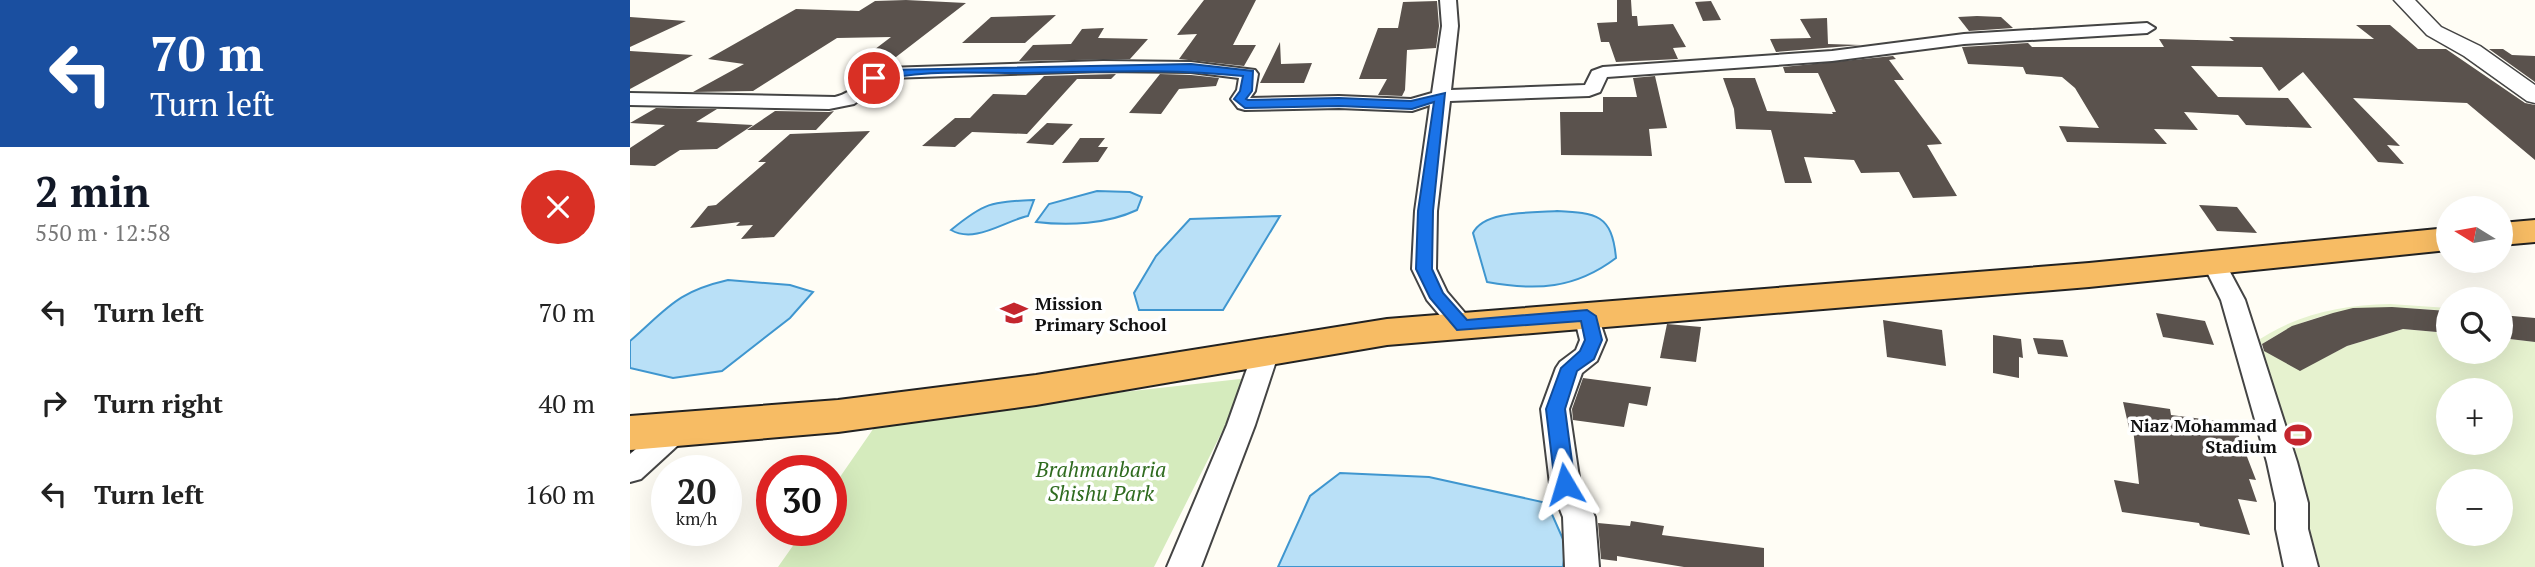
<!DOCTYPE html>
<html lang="en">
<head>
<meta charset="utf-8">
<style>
  body { margin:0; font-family:"PT Serif",serif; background:#f6f6f6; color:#222; height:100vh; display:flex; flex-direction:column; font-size:26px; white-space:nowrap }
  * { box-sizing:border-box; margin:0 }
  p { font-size:23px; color:#767676 }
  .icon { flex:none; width:38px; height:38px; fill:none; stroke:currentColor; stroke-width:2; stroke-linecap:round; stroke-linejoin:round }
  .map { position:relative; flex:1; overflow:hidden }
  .details { display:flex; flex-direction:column; background:#fff; width:630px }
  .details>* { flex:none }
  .hud { background:#1a4fa0; color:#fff; overflow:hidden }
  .needle { width:46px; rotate:281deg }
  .tools { position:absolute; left:1806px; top:196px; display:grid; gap:14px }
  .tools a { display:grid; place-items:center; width:77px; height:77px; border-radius:50%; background:#fff; box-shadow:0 7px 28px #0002; font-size:35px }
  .speed { position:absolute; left:21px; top:455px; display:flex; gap:14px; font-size:35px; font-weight:700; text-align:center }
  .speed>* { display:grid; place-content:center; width:91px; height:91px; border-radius:50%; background:#fff; box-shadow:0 7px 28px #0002; line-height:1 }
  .speed small { font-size:18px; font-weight:400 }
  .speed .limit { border:10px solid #d22; background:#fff; color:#111 }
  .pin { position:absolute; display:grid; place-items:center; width:60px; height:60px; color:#fff; margin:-30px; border:4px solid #fff; border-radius:50%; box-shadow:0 2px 7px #0007 }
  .me { position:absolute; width:77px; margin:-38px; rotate:353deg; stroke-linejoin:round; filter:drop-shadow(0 0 5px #0008) }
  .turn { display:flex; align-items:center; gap:24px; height:147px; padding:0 35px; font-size:32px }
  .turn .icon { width:91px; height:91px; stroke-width:2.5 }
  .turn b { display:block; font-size:49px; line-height:60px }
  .round { display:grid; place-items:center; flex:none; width:74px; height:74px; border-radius:37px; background:#f6f6f6 }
  .summary { display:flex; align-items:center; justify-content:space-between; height:119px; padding:0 35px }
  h1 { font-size:42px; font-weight:700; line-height:52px; color:#111827 }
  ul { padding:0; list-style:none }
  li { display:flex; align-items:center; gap:21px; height:91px; padding:0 35px }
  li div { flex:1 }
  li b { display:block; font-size:26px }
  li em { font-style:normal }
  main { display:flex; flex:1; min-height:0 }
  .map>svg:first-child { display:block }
</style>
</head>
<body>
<main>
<section class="details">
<div class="hud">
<div class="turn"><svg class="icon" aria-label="left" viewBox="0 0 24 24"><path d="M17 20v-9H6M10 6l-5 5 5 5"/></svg><div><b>70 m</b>Turn left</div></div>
</div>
<div class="summary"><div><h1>2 min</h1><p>550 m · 12:58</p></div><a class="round" style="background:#d93025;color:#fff"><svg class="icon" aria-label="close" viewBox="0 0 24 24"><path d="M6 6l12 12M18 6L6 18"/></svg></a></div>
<ul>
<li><svg class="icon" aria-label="left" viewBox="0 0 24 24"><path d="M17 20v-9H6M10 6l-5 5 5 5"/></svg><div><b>Turn left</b></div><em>70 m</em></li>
<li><svg class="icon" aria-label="right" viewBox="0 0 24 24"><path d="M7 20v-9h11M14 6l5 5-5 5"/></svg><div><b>Turn right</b></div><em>40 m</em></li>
<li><svg class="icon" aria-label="left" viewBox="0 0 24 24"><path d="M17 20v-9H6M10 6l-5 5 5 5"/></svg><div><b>Turn left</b></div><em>160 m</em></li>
</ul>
</section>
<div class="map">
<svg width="1905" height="567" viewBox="0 0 1905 567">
  <rect width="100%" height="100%" fill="#fffdf5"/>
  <path fill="#d5ebbd" d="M619 378 524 567H148L174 530H201V490L250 419Z"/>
  <path fill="#e6f2cf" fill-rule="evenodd" d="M1760 304 1818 308V311C1748 305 1688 304 1628 347L1670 370 1717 346 1773 329 1818 333V352H1871V338L1905 342V567H1690L1652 425 1621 345C1663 315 1709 305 1760 304ZM1818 390H1871V443H1818ZM1818 481H1871V534H1818Z"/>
  <g fill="#b9e0f7" stroke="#3f96cf" stroke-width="2">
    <path d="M467 191 500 192 512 197 507 210C477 224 439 226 406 222L419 204Z"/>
    <path d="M404 200 398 216C374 221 345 244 321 230 355 202 361 202 404 200Z"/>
    <path d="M927 211C966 213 982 214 986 258 945 289 906 291 857 282L843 233C854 210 903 213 927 211Z"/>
    <path d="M650 216 593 310H509L504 293 526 256 560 219Z"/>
    <path d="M98 280 160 285 183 292 160 318 92 371 43 378 0 368V341C38 308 46 292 98 280Z"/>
    <path d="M710 473 799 477 917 503 936 546 933 567H648L680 496Z"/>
  </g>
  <g fill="#5a524d">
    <path d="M276 0 336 3 266 57 236 56 261 37 207 38 123 91 63 92 114 64 78 59 166 9 229 11 245 1Z"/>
    <path d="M574 0H626L603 45H626L614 66 549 59 567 34 547 35Z"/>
    <path d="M987 0H1001L1002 16H1007L1008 26 1043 24 1056 47 1043 48 1048 59 986 62 979 42H971L967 23 987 22Z"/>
    <path d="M807 1 809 26 806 48 777 50 775 90 772 96 748 95 757 79H729L748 28H768L773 2Z"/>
    <path d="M1081 1 1091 20 1073 21 1065 2Z"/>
    <path d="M426 15 395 43H332L361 17Z"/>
    <path d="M1347 16 1371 17 1383 28 1339 31 1328 17Z"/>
    <path d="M0 17 56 21 0 47Z"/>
    <path d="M1197 18 1198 44 1231 45 1146 52 1140 39 1181 38 1170 19Z"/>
    <path d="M1726 25H1760L1788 49H1816L1895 103 1905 105V160L1837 103 1723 98 1770 146 1757 145 1774 164 1748 162 1673 72 1649 91 1632 67 1561 66 1588 97 1658 98 1682 128 1616 125 1608 115 1554 112 1568 130 1524 129 1537 144 1437 142 1429 126 1469 128 1445 88 1432 77 1396 74 1393 67 1338 64 1332 47 1398 43 1402 47H1534L1529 39 1604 41 1599 37 1744 39Z"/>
    <path d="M474 28 468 38 518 39 500 59 389 61 403 45 441 44 452 29Z"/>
    <path d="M650 42 651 64 682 63 674 83H630Z"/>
    <path d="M1859 49H1873L1882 55 1905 56V82Z"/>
    <path d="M0 51 63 55 0 89Z"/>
    <path d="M1263 56 1266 59 1259 60 1274 80H1264L1312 144 1297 145 1327 196 1283 198 1269 172 1231 173 1224 160 1174 157 1182 183H1155L1141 130 1106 129 1104 109 1093 78H1125L1137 111 1203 114 1202 112H1206L1188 73H1155L1153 67Z"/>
    <path d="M486 74 481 79H447L397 134 342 132 325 147 292 146 325 118H340L363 94 396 95 414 76Z"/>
    <path d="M530 74 561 75 589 78 586 86 549 89 531 114 499 113Z"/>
    <path d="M1025 76 1037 128 1019 129 1022 156 931 155 930 112H973V97H1007L1003 78Z"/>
    <path d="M26 108 87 109 66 122 123 125 87 149 50 150 25 166 0 165V148L35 125 0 123Z"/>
    <path d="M145 111 199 112 204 111 186 130H117Z"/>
    <path d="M417 123 443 124 423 145 396 143Z"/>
    <path d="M240 131 144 237 111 239 123 225 106 226 110 222 60 228 78 206 86 205 136 162H128L160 134Z"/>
    <path d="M450 138H475L468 147H478L468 162 432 163Z"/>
    <path d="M1569 205 1607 207 1627 233 1587 231Z"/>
    <path d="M1762 307 1818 311V333L1773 329 1717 346 1670 371 1634 351 1632 344 1662 326 1703 313 1723 308Z"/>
    <path d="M1526 313 1575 321 1584 345 1533 337Z"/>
    <path d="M1871 315 1905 318V342L1871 338Z"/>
    <path d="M1253 320 1312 330 1316 366 1257 357Z"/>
    <path d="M1037 324 1071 327 1066 362 1030 358Z"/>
    <path d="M1363 335 1391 339 1393 358 1389 357V378L1363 373Z"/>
    <path d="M1403 338 1433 340 1438 357 1408 354Z"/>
    <path d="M953 378 1021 387 1017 406 999 403 994 427 943 420 942 409Z"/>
    <path d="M1493 402 1540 409 1541 415 1604 423 1626 480 1619 479 1627 502 1608 499 1620 535 1570 526 1569 523 1492 512 1484 480 1509 484 1503 428H1499Z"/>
    <path d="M1001 521 1034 526 1032 535 1134 548V567H1054L987 556V561L971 559 968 523 1000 526Z"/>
  </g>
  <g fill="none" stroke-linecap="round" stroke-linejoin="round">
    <defs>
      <g id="minor">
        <path d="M810 0H826L828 26 821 90 955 85 962 71 973 67 1202 51 1334 34 1517 23 1525 28 1517 33 1334 44 1202 61 977 77 970 92 959 96 820 101 807 211 806 269 817 292 846 326 842 332 833 334 824 332 797 300 782 269 785 211 800 105 782 111 709 108 615 110 608 108 601 99 607 90 609 78 561 72 473 71 259 78 224 104 199 109 0 105V93L205 97C225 93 236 73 256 68L473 61 561 62 625 70 628 74 625 91 620 98 709 96 781 99 802 93 812 26Z"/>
        <path d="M1584 255 1592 257 1615 300 1667 462 1678 503V529L1688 567H1654L1646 529V503L1637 462 1591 300 1572 262 1576 257Z"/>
        <path d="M957 308 966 310 976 340 967 361 952 373 939 409 950 484 965 517 969 567H935L933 517 920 484 911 409 926 368 930 362 946 350 950 340 944 316 948 310Z"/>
        <path d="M636 343 645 346 649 352 625 425 571 567H537L597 425 623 352 627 346Z"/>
        <path d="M48 419 58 422 62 429 58 436 11 479 0 482V454L38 422Z"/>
      </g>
      <path id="tertiary" d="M1764 0H1785L1811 27 1850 46 1905 85V103L1897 101 1834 56 1797 35Z"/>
      <g id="trunk">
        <path d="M1905 220V242L1871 245V223Z"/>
        <path d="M1818 228V250L1459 287 757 345 406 405 208 432 0 450V416L208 400 406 375 757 319 1459 263Z"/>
      </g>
    </defs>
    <use href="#minor" stroke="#444" stroke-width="4"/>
    <use href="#tertiary" stroke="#444" stroke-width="3"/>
    <use href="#trunk" stroke="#222" stroke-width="4"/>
    <use href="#minor" fill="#fff" fill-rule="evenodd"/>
    <use href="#tertiary" fill="#fff" fill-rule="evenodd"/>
    <use href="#trunk" fill="#f7bc64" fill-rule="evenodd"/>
  </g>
  <path fill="#1a73e8" stroke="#114b97" stroke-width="2" d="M561 64 623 71 622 91 616 99 618 100 709 98 781 101 815 93 803 211 802 269 813 293 837 320 957 310 966 316 972 340 964 359 947 371 935 409 945 484 942 489 935 491 928 489 925 484 916 409 931 368 950 351 955 340 951 321 827 330 800 298 786 269 788 211 804 102 782 109 709 106 615 108 604 99 610 91 613 76C538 68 463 72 387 73 341 73 288 69 244 82L238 78 256 70Z"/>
  <defs>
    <symbol id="school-bare" viewBox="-9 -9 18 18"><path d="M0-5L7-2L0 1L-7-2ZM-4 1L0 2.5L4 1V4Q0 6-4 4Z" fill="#c4262e" stroke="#fff" stroke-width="2.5" paint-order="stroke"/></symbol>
    <symbol id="stadium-bare" viewBox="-9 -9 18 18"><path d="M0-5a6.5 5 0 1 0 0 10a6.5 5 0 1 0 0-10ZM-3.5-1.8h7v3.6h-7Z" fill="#c4262e" stroke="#fff" stroke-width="2.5" paint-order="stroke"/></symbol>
  </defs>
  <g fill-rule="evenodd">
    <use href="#school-bare" x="365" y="294" width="38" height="38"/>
    <use href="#stadium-bare" x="1649" y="416" width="38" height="38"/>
  </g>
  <g text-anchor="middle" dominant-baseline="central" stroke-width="7" stroke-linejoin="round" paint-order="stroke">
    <g font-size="18" font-weight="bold" fill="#111" stroke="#fff" text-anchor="start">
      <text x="405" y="303">Mission<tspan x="405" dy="21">Primary School</tspan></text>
      <text x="1647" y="425" text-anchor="end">Niaz Mohammad<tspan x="1647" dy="21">Stadium</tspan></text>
    </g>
    <g font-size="21" font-style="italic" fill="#2f6b1f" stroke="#fff">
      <text x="471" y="469">Brahmanbaria<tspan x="471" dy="24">Shishu Park</tspan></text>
    </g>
  </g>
</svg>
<div class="tools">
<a><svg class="needle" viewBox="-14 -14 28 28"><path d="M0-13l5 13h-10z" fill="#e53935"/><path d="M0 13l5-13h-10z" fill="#767676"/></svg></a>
<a><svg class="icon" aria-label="search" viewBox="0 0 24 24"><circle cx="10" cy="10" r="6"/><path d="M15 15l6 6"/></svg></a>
<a>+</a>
<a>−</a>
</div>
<div class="speed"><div>20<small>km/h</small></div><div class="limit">30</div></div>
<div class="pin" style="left:244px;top:78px;background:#d93025"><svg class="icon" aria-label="arrive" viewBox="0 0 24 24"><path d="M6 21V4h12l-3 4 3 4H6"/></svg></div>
<svg class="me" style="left:935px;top:484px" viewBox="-20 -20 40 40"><path d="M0-17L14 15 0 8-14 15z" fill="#1a73e8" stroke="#fff" stroke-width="4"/></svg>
</div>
</main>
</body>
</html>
